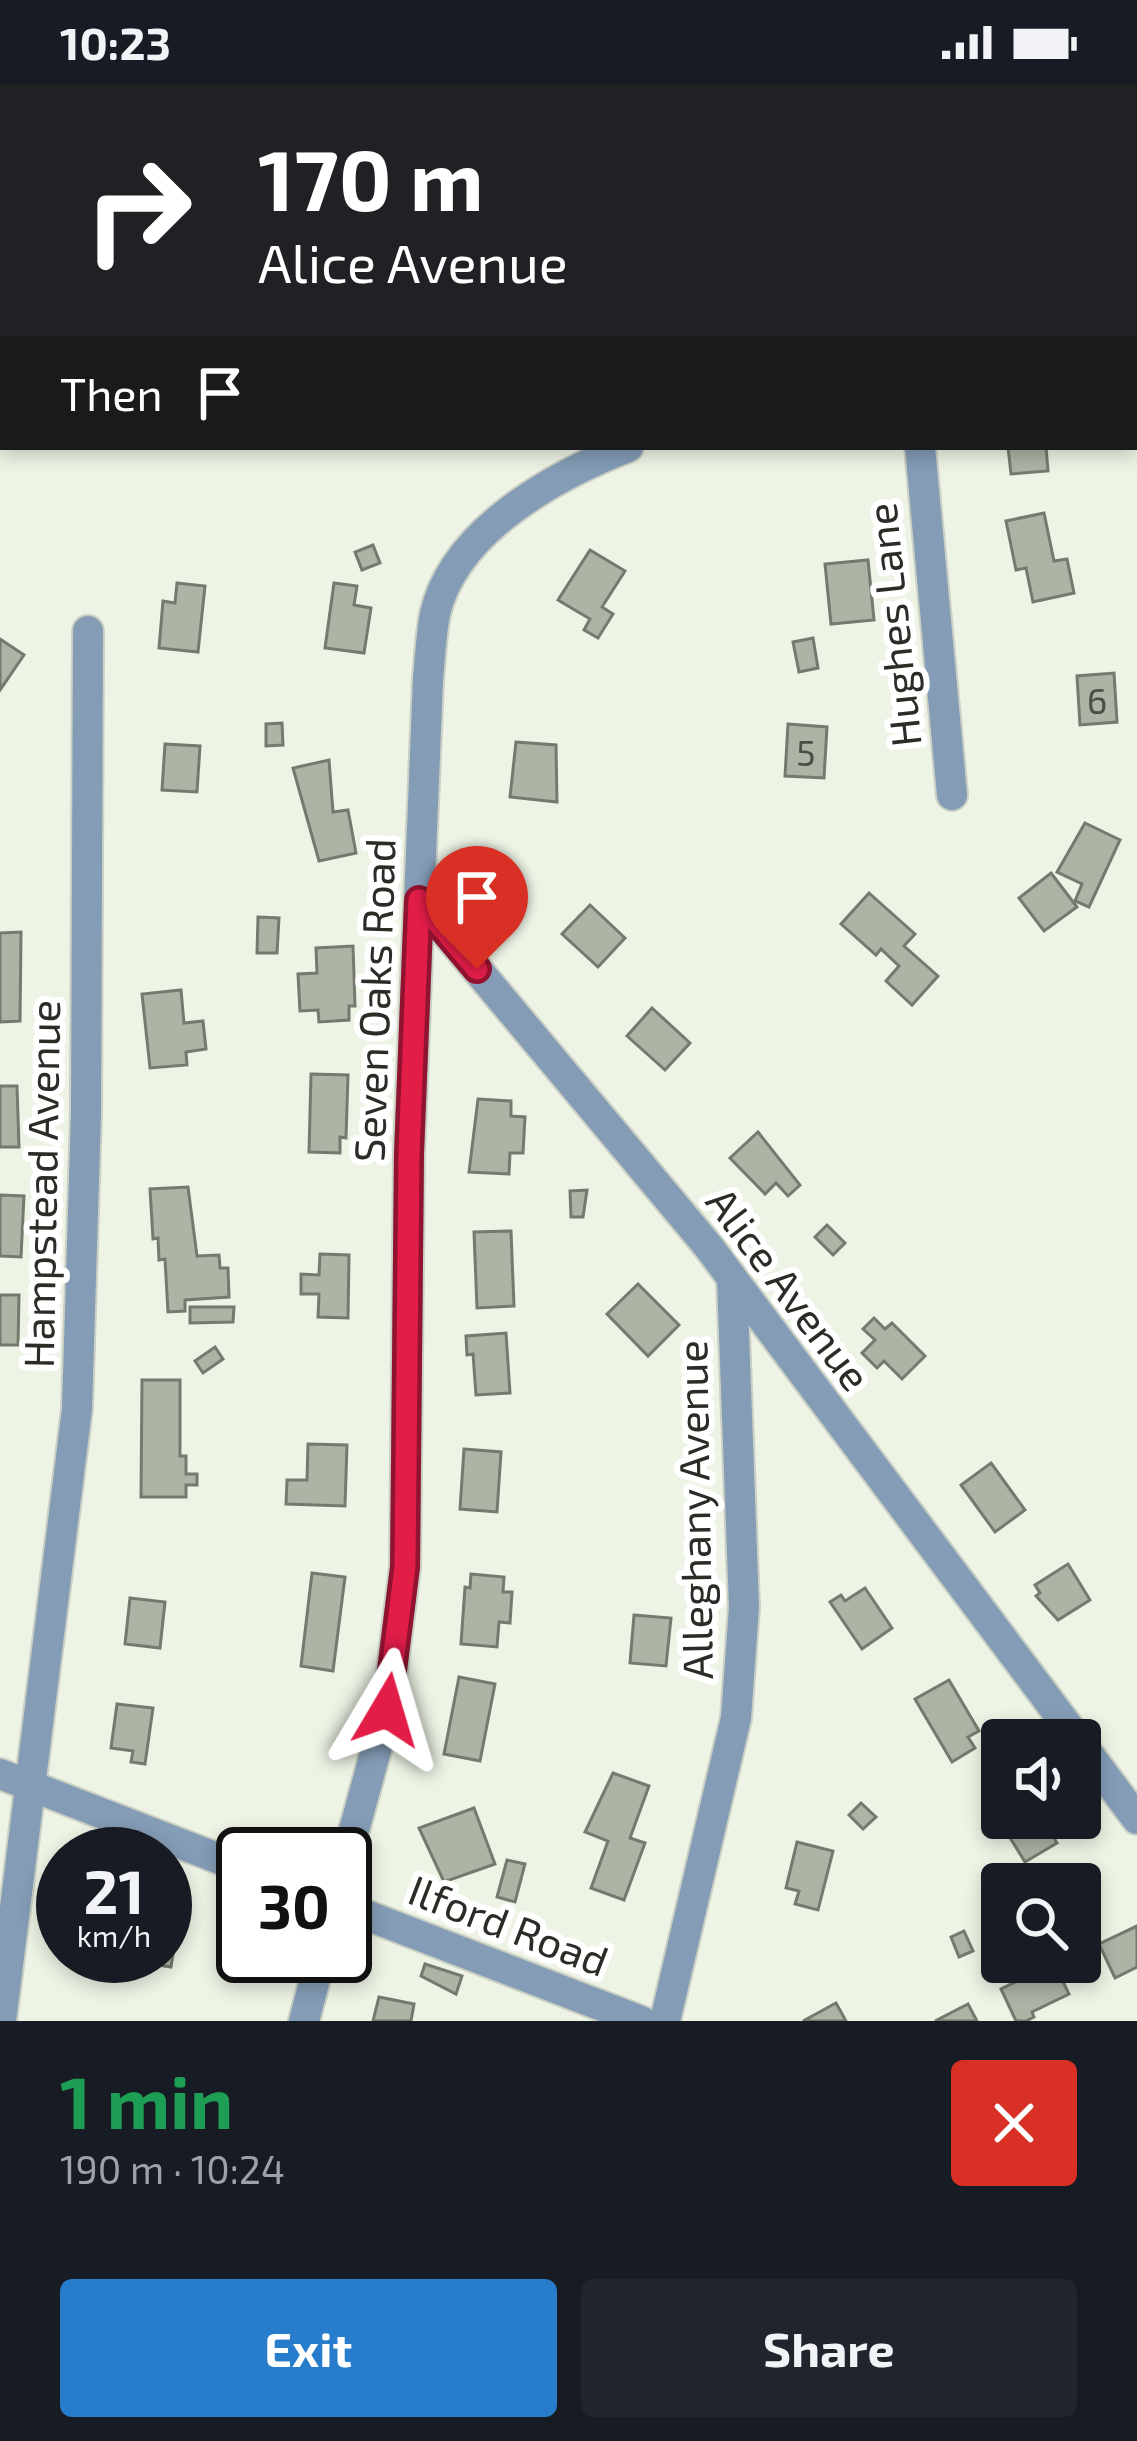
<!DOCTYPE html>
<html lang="en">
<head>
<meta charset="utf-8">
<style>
  body { margin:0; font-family:"Exo 2",sans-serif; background:#20242c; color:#f1f3f6; height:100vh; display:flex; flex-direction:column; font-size:45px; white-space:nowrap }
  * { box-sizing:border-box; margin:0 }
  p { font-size:39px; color:#9ea1a6 }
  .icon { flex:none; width:66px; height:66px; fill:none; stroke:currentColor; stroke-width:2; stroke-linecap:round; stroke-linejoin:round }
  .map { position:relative; height:1937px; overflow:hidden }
  .sheet { display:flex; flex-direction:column; background:#171b24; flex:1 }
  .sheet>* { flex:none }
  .guide { position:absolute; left:0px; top:0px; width:1137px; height:366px; box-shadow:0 6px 18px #0003; background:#202124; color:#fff; overflow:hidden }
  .tools { position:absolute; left:981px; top:1635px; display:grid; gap:24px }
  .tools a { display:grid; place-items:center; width:120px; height:120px; border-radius:12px; background:#171b24; box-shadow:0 6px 18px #0003; font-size:60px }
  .speed { position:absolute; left:36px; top:1743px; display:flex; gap:24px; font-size:60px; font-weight:700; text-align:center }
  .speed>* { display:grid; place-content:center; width:156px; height:156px; border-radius:50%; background:#171b24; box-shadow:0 6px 18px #0003; line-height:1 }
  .speed small { font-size:30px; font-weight:400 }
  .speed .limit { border:6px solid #111; border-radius:18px; background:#fff; color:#111 }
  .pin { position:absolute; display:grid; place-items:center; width:102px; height:102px; color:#fff; margin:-123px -51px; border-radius:50% 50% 50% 0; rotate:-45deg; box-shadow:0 0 12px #0007 }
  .pin .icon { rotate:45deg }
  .me { position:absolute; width:132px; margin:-66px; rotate:7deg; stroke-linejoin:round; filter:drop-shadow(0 0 9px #0008) }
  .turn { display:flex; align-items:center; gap:42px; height:252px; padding:0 60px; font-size:54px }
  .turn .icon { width:156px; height:156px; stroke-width:2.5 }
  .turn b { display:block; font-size:84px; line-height:102px }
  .then { display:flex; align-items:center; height:114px; padding:0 60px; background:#0003; gap:24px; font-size:45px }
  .round { display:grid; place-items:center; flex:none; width:126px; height:126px; border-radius:12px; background:#20242c }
  .headline { display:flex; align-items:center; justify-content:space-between; height:204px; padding:0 60px }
  h1 { font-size:72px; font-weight:700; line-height:90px; color:#1e9e55 }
  .cta { display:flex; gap:24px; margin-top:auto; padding:24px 60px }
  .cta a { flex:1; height:138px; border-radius:12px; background:#277dcb; color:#fff; font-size:48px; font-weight:700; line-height:138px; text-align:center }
  .cta a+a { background:#20242c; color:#f1f3f6 }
  .status { display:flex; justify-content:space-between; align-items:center; height:84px; padding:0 60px; background:#171b24; direction:ltr }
  .status svg { height:33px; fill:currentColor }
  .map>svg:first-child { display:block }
</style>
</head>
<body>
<div class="status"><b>10:23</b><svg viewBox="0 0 49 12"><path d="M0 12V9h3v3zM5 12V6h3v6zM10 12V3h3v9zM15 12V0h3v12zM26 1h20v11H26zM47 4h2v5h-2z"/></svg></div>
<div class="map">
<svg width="1137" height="1937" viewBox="0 0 1137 1937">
  <rect width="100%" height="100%" fill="#edf4e5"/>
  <g fill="#adb3a5" stroke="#747a6d" stroke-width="3">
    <path d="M1008 363H1046L1048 387 1011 390Z"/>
    <path d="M1044 429 1054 477 1067 475 1074 509 1033 518 1026 484 1016 486 1006 437Z"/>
    <path d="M373 461 380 479 362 486 355 468Z"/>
    <path d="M590 466 625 487 602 523 613 530 598 554 584 546 590 535 558 516Z"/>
    <path d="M868 476 874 536 831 540 825 480Z"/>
    <path d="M177 499 205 502 198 568 159 564 163 517 175 519Z"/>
    <path d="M334 499 357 502 354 521 371 524 364 569 325 564Z"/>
    <path d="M813 554 818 584 799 588 793 558Z"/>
    <path d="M0 555 24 571 0 606Z"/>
    <path d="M1114 589 1117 638 1080 641 1077 592Z"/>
    <path d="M282 639 283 661 266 662V640Z"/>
    <path d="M788 640 827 643 824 694 785 692Z"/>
    <path d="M516 658 556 661 557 718 510 713Z"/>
    <path d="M165 660 200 662 197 708 162 706Z"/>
    <path d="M329 676 333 728 348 726 356 769 319 777 293 684Z"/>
    <path d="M1085 739 1120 756 1089 823 1075 817 1082 800 1057 788Z"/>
    <path d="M1051 789 1077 823 1044 847 1019 814Z"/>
    <path d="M869 809 915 850 904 862 938 892 912 921 886 897 899 882 881 865 876 871 841 840Z"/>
    <path d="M590 821 625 854 598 883 562 850Z"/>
    <path d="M258 833 279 834 277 869H257Z"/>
    <path d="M21 848 20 937 0 938V849Z"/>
    <path d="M353 862 355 922H349V936L319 938 318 926 300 927 298 890 317 889 316 864Z"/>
    <path d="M181 906 184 939 203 937 206 965 186 968 187 981 150 984 142 910Z"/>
    <path d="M652 924 690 959 665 986 627 952Z"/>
    <path d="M311 990 348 991 346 1054 340 1053V1069L309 1068Z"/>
    <path d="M0 1002H17L19 1063H0Z"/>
    <path d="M478 1015 511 1017V1032L525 1033 523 1069H510L509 1090 469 1088Z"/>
    <path d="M758 1048 800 1101 788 1112 776 1099 765 1110 730 1074Z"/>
    <path d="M188 1103 197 1172 219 1171 220 1184H228L229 1213 185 1216V1227L168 1228 165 1175 159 1176 158 1154 153 1155 150 1105Z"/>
    <path d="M587 1106 583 1133H571L570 1107Z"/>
    <path d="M0 1111 24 1112 21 1173 0 1172Z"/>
    <path d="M827 1141 845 1159 833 1171 815 1153Z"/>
    <path d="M511 1147 514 1222 477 1224 474 1148Z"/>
    <path d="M320 1170 349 1171 348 1234 318 1233 319 1210H301V1190L319 1191Z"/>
    <path d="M638 1200 679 1241 648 1272 607 1230Z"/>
    <path d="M0 1211H19L18 1261H0Z"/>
    <path d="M190 1223H234L233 1238 190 1239Z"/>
    <path d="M874 1234 885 1245 892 1239 925 1272 902 1295 884 1277 877 1284 862 1269 875 1256 863 1245Z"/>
    <path d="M506 1249 510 1309 476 1311 473 1270 467 1271 466 1252Z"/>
    <path d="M215 1263 223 1275 203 1289 195 1277Z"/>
    <path d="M142 1296H180V1372H186V1390H197V1401H186V1413H141Z"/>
    <path d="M308 1360 347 1361 345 1422 286 1420 287 1396H307Z"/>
    <path d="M464 1365 501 1368 497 1428 460 1425Z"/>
    <path d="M991 1379 1025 1426 995 1448 961 1401Z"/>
    <path d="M1068 1480 1090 1516 1058 1536 1036 1512 1040 1509 1035 1501Z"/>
    <path d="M312 1489 345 1493 333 1587 301 1582Z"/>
    <path d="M471 1490 504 1493 503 1508H512L510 1539 499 1538 497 1563 461 1560 465 1503 470 1504Z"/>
    <path d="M865 1504 892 1544 862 1565 830 1518 841 1511 845 1517Z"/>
    <path d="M130 1514 165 1518 160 1564 125 1560Z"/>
    <path d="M634 1531 671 1534 666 1582 630 1579Z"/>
    <path d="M459 1593 495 1600 480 1677 444 1670Z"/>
    <path d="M949 1596 979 1647 968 1653 975 1664 952 1678 915 1615Z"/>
    <path d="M117 1620 153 1624 145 1680 131 1678 133 1667 111 1664Z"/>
    <path d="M613 1689 649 1702 630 1754 645 1759 624 1816 591 1804 608 1757 585 1748Z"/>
    <path d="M861 1719 876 1733 863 1745 849 1731Z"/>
    <path d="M474 1724 495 1780 444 1798 419 1744Z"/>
    <path d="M1042 1734 1057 1759 1025 1778 999 1736Z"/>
    <path d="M797 1758 833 1767 818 1826 795 1820 799 1807 786 1804Z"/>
    <path d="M507 1776 525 1780 515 1818 497 1813Z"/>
    <path d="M1137 1842V1883L1115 1894 1099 1860Z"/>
    <path d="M964 1847 973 1867 959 1873 951 1853Z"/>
    <path d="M165 1856 175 1858 171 1883 125 1876 165 1872Z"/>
    <path d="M1054 1879 1069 1910 1032 1928 1034 1933 1026 1937H1016L1001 1905Z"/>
    <path d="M425 1880 462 1892 456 1910 421 1892Z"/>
    <path d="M379 1913 414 1920 411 1937H373Z"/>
    <path d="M836 1919 846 1937H803Z"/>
    <path d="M968 1920 977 1937H935Z"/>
  </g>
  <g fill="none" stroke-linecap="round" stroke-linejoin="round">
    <defs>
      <g id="minor">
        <path d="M920 363 952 711"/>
        <path d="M419 816 708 1162 1078 1656"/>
        <path d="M1080 1659 1137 1735"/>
        <path d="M0 1690 243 1784"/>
        <path d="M345 1779 387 1626 405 1483 409 1070 428 595C430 574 431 551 435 530 454 446 556 391 628 363"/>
        <path d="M345 1823 641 1937"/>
        <path d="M1 1937 77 1325 86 1029 88 547"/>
        <path d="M304 1937 321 1872"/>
        <path d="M665 1937 736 1634 744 1523 732 1195"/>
      </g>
    </defs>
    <use href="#minor" stroke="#cad0c3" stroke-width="34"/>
    <use href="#minor" stroke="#849cb6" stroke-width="30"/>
  </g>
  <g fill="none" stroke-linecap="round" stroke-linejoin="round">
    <defs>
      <path id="route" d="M387 1626 405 1483 409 1070 419 816 477 885"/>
    </defs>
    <use href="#route" stroke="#92132f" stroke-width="30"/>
    <use href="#route" stroke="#e11d48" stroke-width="21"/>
  </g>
  <g text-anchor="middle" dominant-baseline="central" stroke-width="12" stroke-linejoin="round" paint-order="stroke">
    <g font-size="36" fill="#4b4e46">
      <text x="1097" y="615">6</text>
      <text x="806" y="667">5</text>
    </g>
    <g font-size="42" fill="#2a2c26" stroke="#fff">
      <text transform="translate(892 541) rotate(-96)">Hughes Lane</text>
      <text transform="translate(373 916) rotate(-88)">Seven Oaks Road</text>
      <text transform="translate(40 1100) rotate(-89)">Hampstead Avenue</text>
      <text transform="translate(790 1204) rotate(53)">Alice Avenue</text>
      <text transform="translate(693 1426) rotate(-91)">Alleghany Avenue</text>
      <text transform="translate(509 1840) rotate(21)">Ilford Road</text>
    </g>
  </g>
</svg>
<div class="tools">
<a><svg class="icon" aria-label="sound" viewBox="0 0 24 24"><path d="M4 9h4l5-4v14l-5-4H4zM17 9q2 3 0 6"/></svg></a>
<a><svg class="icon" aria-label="search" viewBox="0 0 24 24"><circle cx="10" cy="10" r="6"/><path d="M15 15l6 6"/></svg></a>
</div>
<div class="speed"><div>21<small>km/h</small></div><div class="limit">30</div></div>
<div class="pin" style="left:477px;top:885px;background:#d93025"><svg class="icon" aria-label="arrive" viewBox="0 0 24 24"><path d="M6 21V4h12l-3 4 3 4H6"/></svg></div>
<svg class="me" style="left:387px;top:1626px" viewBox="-20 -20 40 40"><path d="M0-17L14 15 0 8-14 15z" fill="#e11d48" stroke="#fff" stroke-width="4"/></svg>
<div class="guide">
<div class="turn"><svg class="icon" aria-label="right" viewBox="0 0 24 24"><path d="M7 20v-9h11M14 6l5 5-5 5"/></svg><div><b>170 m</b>Alice Avenue</div></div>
<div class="then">Then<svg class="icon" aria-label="arrive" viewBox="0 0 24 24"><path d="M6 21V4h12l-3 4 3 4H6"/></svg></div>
</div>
</div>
<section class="sheet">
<div class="headline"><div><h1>1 min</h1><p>190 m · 10:24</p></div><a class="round" style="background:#d93025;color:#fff"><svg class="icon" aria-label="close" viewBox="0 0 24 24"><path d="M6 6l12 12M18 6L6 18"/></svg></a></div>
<div class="cta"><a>Exit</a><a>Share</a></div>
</section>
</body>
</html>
